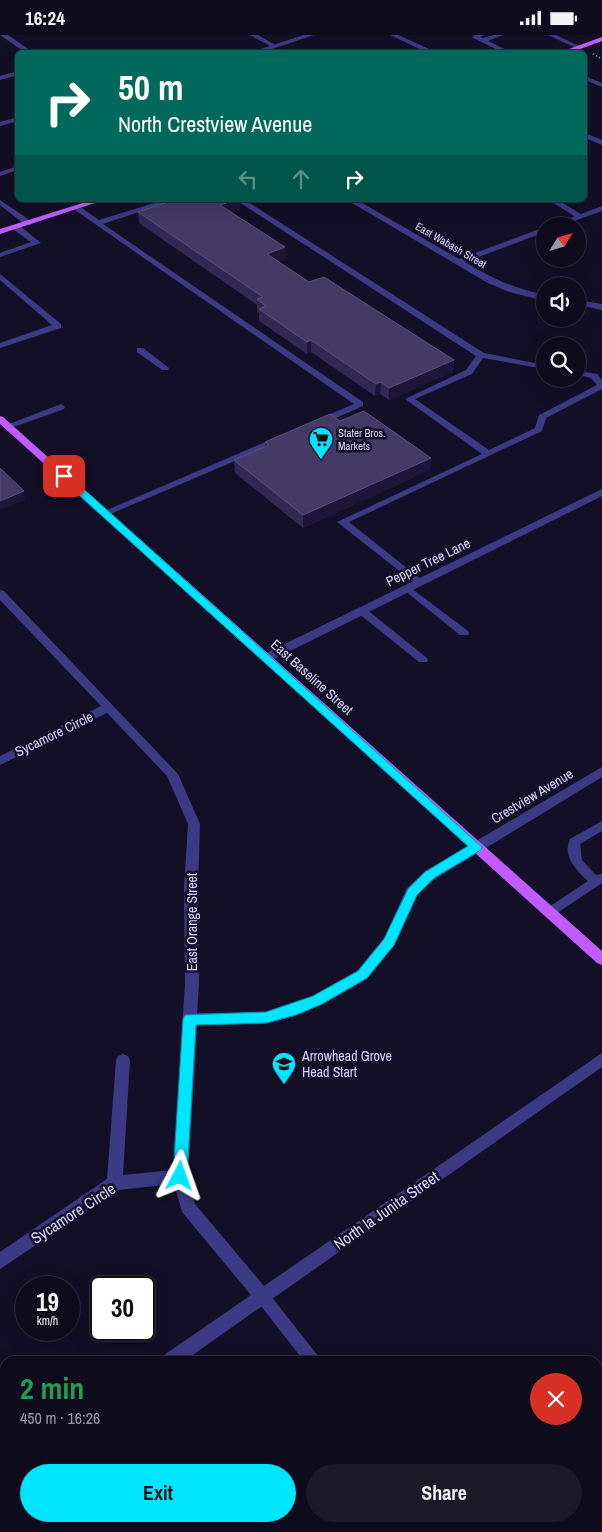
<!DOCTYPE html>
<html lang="en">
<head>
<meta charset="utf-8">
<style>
  body { margin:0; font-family:"Archivo Narrow",sans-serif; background:#1c1929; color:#f1f3f6; height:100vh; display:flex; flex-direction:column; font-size:19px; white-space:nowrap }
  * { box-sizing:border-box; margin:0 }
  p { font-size:16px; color:#9b9ba3 }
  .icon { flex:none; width:28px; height:28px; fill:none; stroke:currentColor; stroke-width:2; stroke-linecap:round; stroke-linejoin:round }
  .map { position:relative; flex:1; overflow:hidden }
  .drawer { position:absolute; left:0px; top:1321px; width:602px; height:176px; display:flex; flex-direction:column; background:#0e0b1c; border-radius:15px 15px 0 0; box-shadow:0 5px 20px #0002,0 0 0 1px #2e2b3b }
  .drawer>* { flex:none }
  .top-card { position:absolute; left:15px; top:15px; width:572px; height:152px; border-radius:8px; box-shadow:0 5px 20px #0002,0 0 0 1px #2e2b3b; background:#00695c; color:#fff; overflow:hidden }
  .needle { width:32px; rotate:53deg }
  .controls { position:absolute; left:536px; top:182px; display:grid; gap:10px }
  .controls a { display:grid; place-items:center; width:50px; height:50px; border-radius:50%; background:#0e0b1c; box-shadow:0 5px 20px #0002,0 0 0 1px #2e2b3b; font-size:25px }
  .speed { position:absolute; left:15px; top:1241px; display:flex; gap:10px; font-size:25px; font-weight:700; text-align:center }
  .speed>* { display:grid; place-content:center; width:65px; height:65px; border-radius:50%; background:#0e0b1c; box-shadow:0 5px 20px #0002,0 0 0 1px #2e2b3b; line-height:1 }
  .speed small { font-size:12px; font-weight:400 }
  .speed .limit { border:2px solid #111; border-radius:8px; background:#fff; color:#111 }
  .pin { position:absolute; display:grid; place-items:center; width:42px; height:42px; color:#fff; margin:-21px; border-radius:10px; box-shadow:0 2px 8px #0006 }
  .me { position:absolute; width:55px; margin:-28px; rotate:4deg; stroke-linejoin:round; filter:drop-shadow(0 0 4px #0008) }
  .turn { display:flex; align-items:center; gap:18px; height:105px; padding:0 20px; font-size:22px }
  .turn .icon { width:65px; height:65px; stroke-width:2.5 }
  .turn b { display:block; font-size:35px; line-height:42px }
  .lanes { display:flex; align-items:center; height:48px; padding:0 20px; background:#0003; justify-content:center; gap:25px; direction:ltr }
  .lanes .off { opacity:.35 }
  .round { display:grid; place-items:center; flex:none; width:52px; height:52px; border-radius:26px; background:#1c1929 }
  .headline { display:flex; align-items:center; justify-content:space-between; height:85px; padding:0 20px }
  h1 { font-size:30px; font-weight:700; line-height:38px; color:#1e9e55 }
  .action { display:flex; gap:10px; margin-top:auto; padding:10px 20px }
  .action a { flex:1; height:58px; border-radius:30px; background:#00e5ff; color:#111; font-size:20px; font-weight:700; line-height:58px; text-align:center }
  .action a+a { background:#1c1929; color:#f1f3f6 }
  .status { display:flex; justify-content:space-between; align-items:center; height:35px; padding:0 25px; background:#0e0b1c; direction:ltr }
  .status svg { height:14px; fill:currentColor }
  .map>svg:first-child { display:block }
</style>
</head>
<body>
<div class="status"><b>16:24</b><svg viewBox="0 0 49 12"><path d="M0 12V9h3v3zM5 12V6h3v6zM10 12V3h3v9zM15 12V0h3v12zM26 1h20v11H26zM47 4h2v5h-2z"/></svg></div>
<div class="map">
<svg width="602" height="1497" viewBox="0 0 602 1497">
  <rect width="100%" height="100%" fill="#130f26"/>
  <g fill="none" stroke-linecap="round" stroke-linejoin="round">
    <path stroke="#2fb8b0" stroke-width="2" stroke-dasharray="1 2.5" stroke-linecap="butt" d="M593 19 602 24"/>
    <g fill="#3d3a85" fill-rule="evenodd">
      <path d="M250 0H258L277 11 272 12Z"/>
      <path d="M390 0H398L438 18H428Z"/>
      <path d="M475 0H484L480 2 483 3 494 0H503L488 6 513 18H504L473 3 472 2Z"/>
      <path d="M548 0H556L581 12 576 13Z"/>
      <path d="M18 36V40L0 45V41Z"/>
      <path d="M585 41 602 48V52L585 45Z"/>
      <path d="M585 98 602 105V110L585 103Z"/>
      <path d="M18 131V135L0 141V137Z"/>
      <path d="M0 165 31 186V190H25L0 170Z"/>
      <path d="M164 165H175L103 189 363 367V371L322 389H316V385L354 369 72 173 79 171 99 185Z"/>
      <path d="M236 165H245L484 318 545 330V334L483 323 472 339 415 364 489 415 535 393 539 380 597 350 591 343 578 340V336L597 339 602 345V354L546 383 542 396 349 487 422 545 424 547 422 549H416L337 487 482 419 405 364 466 335 476 321Z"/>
      <path d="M549 165H558L584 181 577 183Z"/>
      <path d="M13 190H19L41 208 0 222V218L31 207 13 194Z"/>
      <path d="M0 239 61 289V293L0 313V308L52 290 0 245Z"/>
      <path d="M137 313H143L169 333 168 335H162L137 317Z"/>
      <path d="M61 369 65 372 64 374 11 393 8 394 4 391Z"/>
      <path d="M279 401 283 404 282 406 108 480H102L100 478Z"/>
      <path d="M407 550 468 596 469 598 468 600H460L404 555 402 553Z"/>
      <path d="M362 573 366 574 427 623 428 625 427 627H419L358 578 357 576 358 574Z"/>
      <path d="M602 786V796L580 809 582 825 596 840 602 839V848L554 880H546L544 877 546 874 588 846C576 835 562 821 570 804Z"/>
      <path d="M262 1254 267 1256 318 1321 321 1326H304L257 1266 255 1261 257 1256Z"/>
      <path d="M529 1492H547L549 1497H531Z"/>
    </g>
    <g fill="#3d3a85" fill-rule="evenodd">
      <path d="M0 0H8L34 18H26Z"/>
      <path d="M304 0H314L260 18H248Z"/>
      <path d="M18 82V86L0 91V87Z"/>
      <path d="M347 165H357L459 224 545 192V197L465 227C493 244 513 253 545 260V266L509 257 486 247Z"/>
      <path d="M602 171V176L560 191H549Z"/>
      <path d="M578 265 602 269V275L578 270Z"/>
      <path d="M602 454V461L270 626H262L260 623 262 620Z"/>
      <path d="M0 555 4 556 178 739 200 789 198 853 199 949 197 978 266 977 289 971 313 961 357 936 384 904 407 853 425 836 602 732V742L435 844 417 860 394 911 367 944 323 969 297 980 266 989 197 990 188 1141 195 1169 264 1251 602 1018V1032L184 1326H161L164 1320 251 1260 182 1177 174 1149 118 1155 0 1234V1217L107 1144 116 1025 118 1021 123 1019 128 1021 130 1025 123 1140 173 1135 185 949 184 853 188 789 167 741 107 678 0 730V721L101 671 0 565Z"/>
      <path d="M5 1435V1454L0 1456V1437Z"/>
    </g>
    <g fill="#c25bff" fill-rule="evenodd">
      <path d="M602 2V6L569 18H558Z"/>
      <path d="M92 165H104L0 199V194Z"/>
      <path d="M0 381 3 382 602 916V930L597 928 0 389Z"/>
    </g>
  </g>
  <g fill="#312854">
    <path d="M240 175 231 178 285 212 286 224 279 227 309 247 454 325 453 337 389 365 380 359 375 361 311 317 307 319 259 286V278L257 276V270L139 188 138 177Z"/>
    <path d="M340 386 431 423 430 435 303 493 235 438 234 425 265 412V407Z"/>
  </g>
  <g fill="#1d163a">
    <path d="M235 165H240V175L220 181V170Z"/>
    <path d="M285 212 286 224 267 231V219Z"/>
    <path d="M311 305V317L307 319V307Z"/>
    <path d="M454 325 453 337 389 365V353Z"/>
    <path d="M381 347 380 359 375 361 376 349Z"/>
    <path d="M431 423 430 435 303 493V480Z"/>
    <path d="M24 456 25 465 0 475V466Z"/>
  </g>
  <g fill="#433a66" stroke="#5a527e">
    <path d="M174 165H235L220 170 285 212 267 219 309 247 324 242 454 325 389 353 381 347 376 349 311 305 307 307 259 274 266 271 257 264 263 262 138 177Z"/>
    <path d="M364 376 431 423 303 480 234 425 269 410 265 407 330 379 340 386Z"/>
    <path d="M0 433 24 456 0 466Z"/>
  </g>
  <path fill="#00e5ff" stroke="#0095a6" d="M64 438 67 439 482 812 481 815 434 843 417 860 394 910 367 943 322 969 296 980 266 988 196 990 187 1141 185 1145 180 1147 175 1145 173 1141 183 984 185 980 266 977 313 961 358 936 384 904 408 854 425 837 468 811 60 443 59 441Z"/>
  <defs>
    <symbol id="supermarket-pin" viewBox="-11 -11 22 30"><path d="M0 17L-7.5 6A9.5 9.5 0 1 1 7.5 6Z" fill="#00e5ff" stroke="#130f26"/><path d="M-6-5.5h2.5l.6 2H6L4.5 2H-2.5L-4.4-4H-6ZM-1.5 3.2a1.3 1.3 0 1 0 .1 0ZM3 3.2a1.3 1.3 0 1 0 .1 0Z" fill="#111"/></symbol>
    <symbol id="school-pin" viewBox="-11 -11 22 30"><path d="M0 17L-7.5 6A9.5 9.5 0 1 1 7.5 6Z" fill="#00e5ff" stroke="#130f26"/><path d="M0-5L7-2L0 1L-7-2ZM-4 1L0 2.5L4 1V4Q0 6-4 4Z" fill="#111"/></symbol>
  </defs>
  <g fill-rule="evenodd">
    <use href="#supermarket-pin" x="307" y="390" width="28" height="38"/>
    <use href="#school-pin" x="270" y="1015" width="28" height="38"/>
  </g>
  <g text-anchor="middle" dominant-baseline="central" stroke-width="5" stroke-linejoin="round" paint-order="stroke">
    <g font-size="11" fill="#d9d4ff" stroke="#130f26">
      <text transform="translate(451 210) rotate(30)">East Wabash Street</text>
    </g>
    <g font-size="11" fill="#d9d4ff" stroke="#130f26" text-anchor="start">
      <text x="338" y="398">Stater Bros.<tspan x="338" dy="13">Markets</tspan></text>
    </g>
    <g font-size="14" fill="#d9d4ff" stroke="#130f26">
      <text transform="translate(428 527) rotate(-26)">Pepper Tree Lane</text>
      <text transform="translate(312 642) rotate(42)">East Baseline Street</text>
      <text transform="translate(54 699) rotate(-26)">Sycamore Circle</text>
      <text transform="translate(532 761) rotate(-31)">Crestview Avenue</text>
      <text transform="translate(192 887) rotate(-90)">East Orange Street</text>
    </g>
    <g font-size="14" fill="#d9d4ff" stroke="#130f26" text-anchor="start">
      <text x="302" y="1021">Arrowhead Grove<tspan x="302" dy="16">Head Start</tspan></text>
    </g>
    <g font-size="16" fill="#d9d4ff" stroke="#130f26">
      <text transform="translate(386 1175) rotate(-35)">North la Junita Street</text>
      <text transform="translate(73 1178) rotate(-33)">Sycamore Circle</text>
    </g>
  </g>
</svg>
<div class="controls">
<a><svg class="needle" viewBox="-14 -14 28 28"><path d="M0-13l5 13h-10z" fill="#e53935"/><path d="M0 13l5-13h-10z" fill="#9b9ba3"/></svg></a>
<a><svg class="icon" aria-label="sound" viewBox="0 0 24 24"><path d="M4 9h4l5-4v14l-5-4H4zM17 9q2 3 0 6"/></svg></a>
<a><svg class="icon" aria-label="search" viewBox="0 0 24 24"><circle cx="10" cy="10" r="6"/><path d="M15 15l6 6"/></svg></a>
</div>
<div class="speed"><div>19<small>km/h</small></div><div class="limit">30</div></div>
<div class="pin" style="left:64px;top:441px;background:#d93025"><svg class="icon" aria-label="arrive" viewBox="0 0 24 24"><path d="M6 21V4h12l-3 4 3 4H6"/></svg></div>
<svg class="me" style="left:180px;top:1141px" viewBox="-20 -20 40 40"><path d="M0-17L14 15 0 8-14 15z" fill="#00e5ff" stroke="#fff" stroke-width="4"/></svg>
<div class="top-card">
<div class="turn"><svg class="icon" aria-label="right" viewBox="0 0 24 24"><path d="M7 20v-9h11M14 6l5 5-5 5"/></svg><div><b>50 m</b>North Crestview Avenue</div></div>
<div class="lanes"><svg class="icon off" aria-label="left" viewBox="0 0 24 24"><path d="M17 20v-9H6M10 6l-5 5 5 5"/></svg><svg class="icon off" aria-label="ahead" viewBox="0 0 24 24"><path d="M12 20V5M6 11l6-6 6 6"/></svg><svg class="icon" aria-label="right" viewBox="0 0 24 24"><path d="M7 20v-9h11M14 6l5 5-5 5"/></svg></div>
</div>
<section class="drawer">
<div class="headline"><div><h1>2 min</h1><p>450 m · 16:26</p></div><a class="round" style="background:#d93025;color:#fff"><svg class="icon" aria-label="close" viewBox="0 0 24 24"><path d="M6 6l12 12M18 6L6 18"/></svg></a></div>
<div class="action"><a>Exit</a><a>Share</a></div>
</section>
</div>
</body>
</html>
